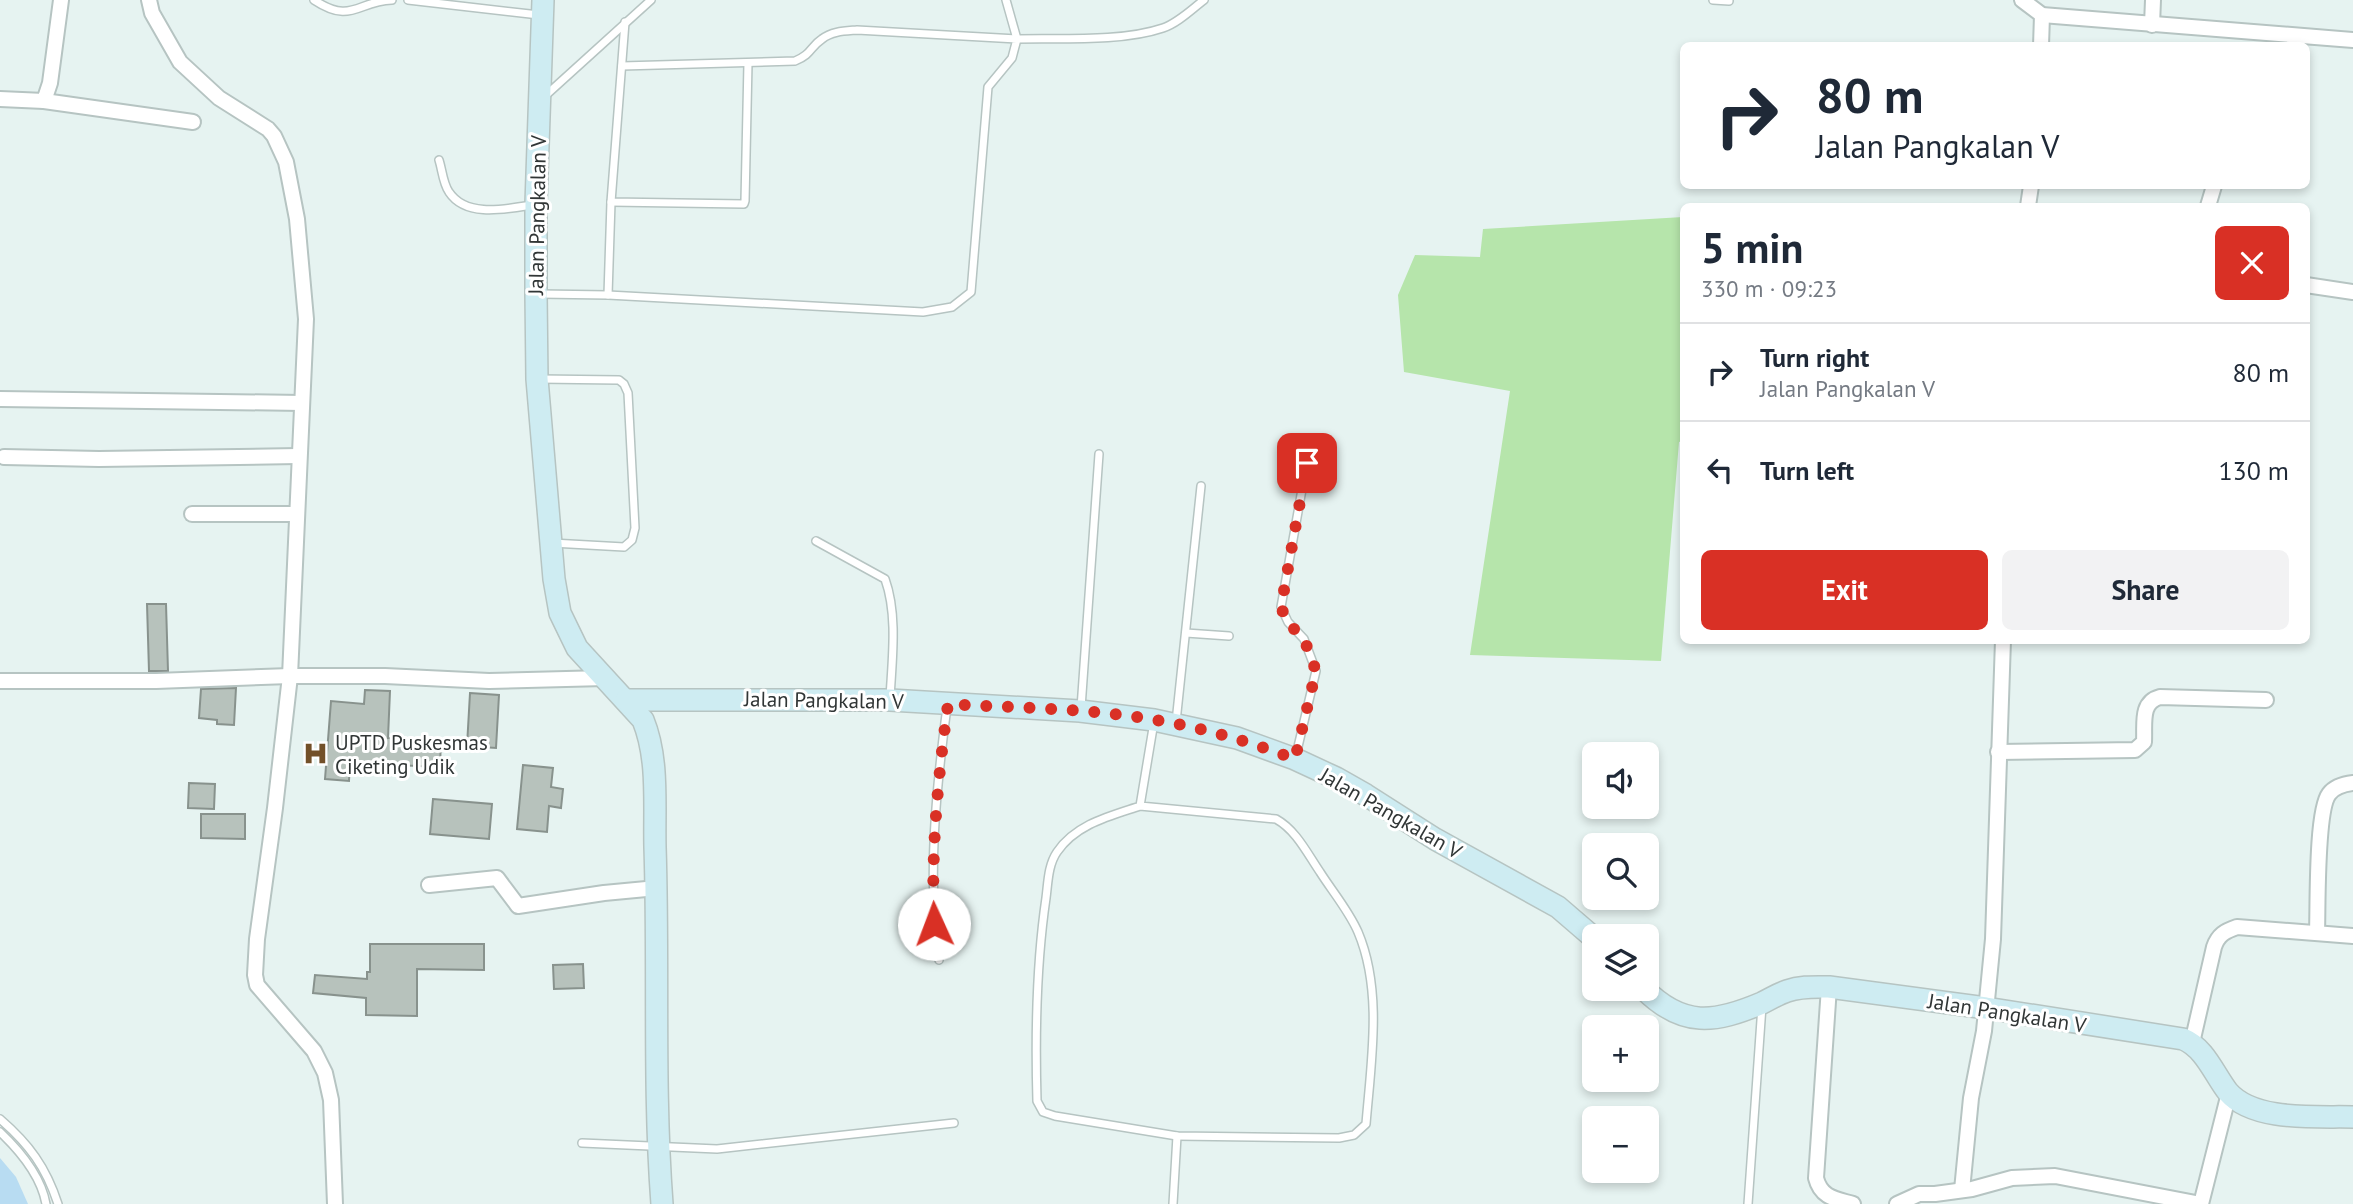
<!DOCTYPE html>
<html lang="en">
<head>
<meta charset="utf-8">
<style>
  body { margin:0; font-family:"PT Sans",sans-serif; background:#f2f2f3; color:#1f2937; height:100vh; display:flex; flex-direction:column; font-size:26px; white-space:nowrap }
  * { box-sizing:border-box; margin:0 }
  p { font-size:23px; color:#747a83 }
  .icon { flex:none; width:38px; height:38px; fill:none; stroke:currentColor; stroke-width:2; stroke-linecap:round; stroke-linejoin:round }
  .map { position:relative; flex:1; overflow:hidden }
  .drawer { position:absolute; left:1680px; top:203px; width:630px; height:441px; display:flex; flex-direction:column; background:#fff; border-radius:10px; box-shadow:0 4px 10px #0003 }
  .drawer>* { flex:none }
  .top-card { position:absolute; left:1680px; top:42px; width:630px; height:147px; border-radius:10px; box-shadow:0 4px 10px #0003; background:#fff; color:#1f2937; overflow:hidden }
  .controls { position:absolute; left:1582px; top:742px; display:grid; gap:14px }
  .controls a { display:grid; place-items:center; width:77px; height:77px; border-radius:10px; background:#fff; box-shadow:0 4px 10px #0003; font-size:35px }
  .pin { position:absolute; display:grid; place-items:center; width:60px; height:60px; color:#fff; margin:-30px; border-radius:14px; box-shadow:0 4px 10px #0006 }
  .me { position:absolute; width:77px; margin:-38px; rotate:358deg; stroke-linejoin:round; filter:drop-shadow(0 0 5px #0008) }
  .turn { display:flex; align-items:center; gap:24px; height:147px; padding:0 21px; font-size:32px }
  .turn .icon { width:91px; height:91px; stroke-width:2.5 }
  .turn b { display:block; font-size:49px; line-height:60px }
  .round { display:grid; place-items:center; flex:none; width:74px; height:74px; border-radius:10px; background:#f2f2f3 }
  .overview { display:flex; align-items:center; justify-content:space-between; height:119px; padding:0 21px }
  h1 { font-size:42px; font-weight:700; line-height:52px }
  .cta { display:flex; gap:14px; margin-top:auto; padding:14px 21px }
  .cta a { flex:1; height:80px; border-radius:10px; background:#d93025; color:#fff; font-size:28px; font-weight:700; line-height:80px; text-align:center }
  .cta a+a { background:#f2f2f3; color:#1f2937 }
  ul { padding:0; list-style:none }
  li { display:flex; align-items:center; gap:21px; height:98px; padding:0 21px; border-top:2px solid #e0e1e3 }
  li div { flex:1 }
  li b { display:block; font-size:26px }
  li em { font-style:normal }
  .map>svg:first-child { display:block }
</style>
</head>
<body>
<div class="map">
<svg width="2353" height="1204" viewBox="0 0 2353 1204">
  <rect width="100%" height="100%" fill="#e6f3f1"/>
  <path fill="#b6e5ab" d="M1683 217V441L1679 442 1661 661 1470 655 1510 391 1404 372 1398 295 1415 255 1480 257 1483 229Z"/>
  <path fill="#b8dcf2" d="M0 1158 16 1177 28 1204H0Z"/>
  <g fill="#b7c2bc" stroke="#88928d" stroke-width="2">
    <path d="M147 604H166L168 671H149Z"/>
    <path d="M236 688 234 725 217 724V720L199 718 201 689Z"/>
    <path d="M365 690 390 691 388 738 441 739 440 767 350 763 349 781 325 779 331 701 364 704Z"/>
    <path d="M470 693 499 695 496 748 467 746Z"/>
    <path d="M523 765 553 768 551 787 563 789 561 808 549 806 547 832 517 829Z"/>
    <path d="M189 783 215 784 214 809 188 808Z"/>
    <path d="M433 799 492 804 489 839 430 834Z"/>
    <path d="M201 814H245V839L201 838Z"/>
    <path d="M370 944H484V970L417 969V1016L366 1015V998L313 993 315 975 367 979V972H370Z"/>
    <path d="M583 964 584 988 554 989 553 965Z"/>
  </g>
  <g fill="none" stroke-linecap="round" stroke-linejoin="round">
    <defs>
      <g id="lane">
        <path d="M314 0C352 25 357 1 392 0"/>
        <path d="M408 0 539 15"/>
        <path d="M1006 0 1017 39C1061 38 1122 42 1163 28 1178 23 1192 9 1204 0"/>
        <path d="M1713 0 1729 1"/>
        <path d="M625 22 611 202 744 204 745 201 748 63"/>
        <path d="M545 96 651 0"/>
        <path d="M439 160C442 169 443 184 449 192 466 218 506 209 532 205"/>
        <path d="M540 294 608 295 923 312 952 307 971 292 988 87 1012 58 1017 39 857 30C845 31 832 31 822 39 810 47 812 54 795 61L622 66"/>
        <path d="M608 295 611 202"/>
        <path d="M539 379 619 380 624 384 628 393 635 528 632 540 624 547 552 543"/>
        <path d="M816 541 885 579C898 615 892 660 890 698"/>
        <path d="M1186 633 1229 636"/>
        <path d="M1081 708 1099 454"/>
        <path d="M1176 722 1201 486"/>
        <path d="M1296 755 1316 671 1304 639 1288 622 1281 607 1311 439"/>
        <path d="M1140 806 1276 819C1296 830 1307 853 1320 872 1332 891 1349 911 1358 932 1383 991 1371 1062 1366 1124L1354 1135 1339 1138 1177 1136 1055 1116 1043 1112 1037 1101C1035 1033 1036 966 1046 898 1048 883 1048 865 1057 852 1076 824 1110 816 1140 806L1154 722"/>
        <path d="M939 960C927 876 936 790 947 707"/>
        <path d="M0 1119C29 1144 46 1167 58 1204"/>
        <path d="M0 1132C20 1151 41 1176 46 1204"/>
        <path d="M582 1143 717 1149 954 1123"/>
        <path d="M1173 1204 1177 1136"/>
        <path d="M1748 1204 1762 1006"/>
      </g>
      <g id="street">
        <path d="M149 0 152 13 180 62 219 98 268 129 274 136 286 162 297 219 306 319 290 676 275 808 257 939 255 975 257 985 314 1051 325 1073 331 1100 335 1204"/>
        <path d="M2022 0 2042 15 2353 40"/>
        <path d="M2152 25 2153 0"/>
        <path d="M2041 46 2042 15"/>
        <path d="M0 99 44 101 50 83 61 0"/>
        <path d="M44 101 193 122"/>
        <path d="M2028 206 2031 186"/>
        <path d="M2208 206 2214 186"/>
        <path d="M2306 285 2353 292"/>
        <path d="M0 399 302 403"/>
        <path d="M4 457 99 459 298 456"/>
        <path d="M192 514H296"/>
        <path d="M0 681H156L290 676H385L489 681 605 678"/>
        <path d="M1998 752 2135 750 2144 742C2145 724 2140 702 2160 697L2266 700"/>
        <path d="M429 885 497 878 518 906 604 893 657 888"/>
        <path d="M2317 932C2318 906 2316 811 2329 794 2335 786 2344 784 2353 783"/>
        <path d="M1829 987 1816 1178C1821 1198 1836 1199 1853 1204"/>
        <path d="M2192 1043 2214 947C2218 935 2225 931 2237 927L2353 936"/>
        <path d="M1962 1190 1971 1098 1984 1031 1993 939 2003 640"/>
        <path d="M1897 1204 1919 1194H1935L1972 1189 2012 1178 2055 1176 2201 1204"/>
        <path d="M2201 1204 2229 1093"/>
      </g>
      <g id="secondary">
        <path d="M543 0 536 204V294L537 379 554 579 560 613 577 648 643 720C659 759 654 806 655 847 659 966 653 1085 662 1204"/>
        <path d="M626 700H890L1080 711 1154 720 1237 738 1295 759 1336 778 1366 795 1435 839 1558 907 1594 938"/>
        <path d="M1644 989C1683 1028 1715 1023 1762 1003 1770 999 1778 994 1787 991 1801 986 1815 987 1829 987L1986 1008 2183 1039C2205 1048 2214 1074 2228 1092 2254 1122 2317 1116 2353 1117"/>
      </g>
    </defs>
    <use href="#lane" stroke="#b6c4c2" stroke-width="10"/>
    <use href="#street" stroke="#b6c4c2" stroke-width="18"/>
    <use href="#secondary" stroke="#b6c4c2" stroke-width="24"/>
    <use href="#lane" stroke="#fff" stroke-width="7"/>
    <use href="#street" stroke="#fff" stroke-width="14"/>
    <use href="#secondary" stroke="#ceecf2" stroke-width="21"/>
  </g>
  <g fill="none" stroke-linecap="round" stroke-linejoin="round">
    <path stroke="#d93025" stroke-width="12" stroke-dasharray="0 21.6" d="M934 924C931 850 938 777 948 704 1017 708 1088 708 1156 720 1204 728 1250 742 1295 759L1316 671 1304 639 1287 622 1281 607 1307 463"/>
  </g>
  <defs>
    <symbol id="hospital-bare" viewBox="-9 -9 18 18"><path d="M-5-5h3v3.5h4V-5h3V5h-3V1.5h-4V5h-3Z" fill="#735029" stroke="#fff" stroke-width="2.5" paint-order="stroke"/></symbol>
  </defs>
  <g fill-rule="evenodd">
    <use href="#hospital-bare" x="298" y="736" width="35" height="35"/>
  </g>
  <g text-anchor="middle" dominant-baseline="central" stroke-width="6" stroke-linejoin="round" paint-order="stroke">
    <g font-size="21" fill="#313636" stroke="#fff">
      <text transform="translate(537 215) rotate(-89)">Jalan Pangkalan V</text>
      <text transform="translate(824 700) rotate(1)">Jalan Pangkalan V</text>
      <text transform="translate(1391 813) rotate(30)">Jalan Pangkalan V</text>
      <text transform="translate(2007 1013) rotate(9)">Jalan Pangkalan V</text>
    </g>
    <g font-size="21" fill="#313636" stroke="#fff" text-anchor="start">
      <text x="335" y="742">UPTD Puskesmas<tspan x="335" dy="24">Ciketing Udik</tspan></text>
    </g>
  </g>
</svg>
<div class="controls">
<a><svg class="icon" aria-label="sound" viewBox="0 0 24 24"><path d="M4 9h4l5-4v14l-5-4H4zM17 9q2 3 0 6"/></svg></a>
<a><svg class="icon" aria-label="search" viewBox="0 0 24 24"><circle cx="10" cy="10" r="6"/><path d="M15 15l6 6"/></svg></a>
<a><svg class="icon" aria-label="layers" viewBox="0 0 24 24"><path d="M12 4l9 5-9 5-9-5zM3 14l9 5 9-5"/></svg></a>
<a>+</a>
<a>−</a>
</div>
<div class="pin" style="left:1307px;top:463px;background:#d93025"><svg class="icon" aria-label="arrive" viewBox="0 0 24 24"><path d="M6 21V4h12l-3 4 3 4H6"/></svg></div>
<svg class="me" style="left:934px;top:924px" viewBox="-20 -20 40 40"><circle r="19" fill="#fff"/><path d="M0-13L10 11 0 6-10 11z" fill="#d93025"/></svg>
<div class="top-card">
<div class="turn"><svg class="icon" aria-label="right" viewBox="0 0 24 24"><path d="M7 20v-9h11M14 6l5 5-5 5"/></svg><div><b>80 m</b>Jalan Pangkalan V</div></div>
</div>
<section class="drawer">
<div class="overview"><div><h1>5 min</h1><p>330 m · 09:23</p></div><a class="round" style="background:#d93025;color:#fff"><svg class="icon" aria-label="close" viewBox="0 0 24 24"><path d="M6 6l12 12M18 6L6 18"/></svg></a></div>
<ul>
<li><svg class="icon" aria-label="right" viewBox="0 0 24 24"><path d="M7 20v-9h11M14 6l5 5-5 5"/></svg><div><b>Turn right</b><p>Jalan Pangkalan V</p></div><em>80 m</em></li>
<li><svg class="icon" aria-label="left" viewBox="0 0 24 24"><path d="M17 20v-9H6M10 6l-5 5 5 5"/></svg><div><b>Turn left</b></div><em>130 m</em></li>
</ul>
<div class="cta"><a>Exit</a><a>Share</a></div>
</section>
</div>
</body>
</html>
